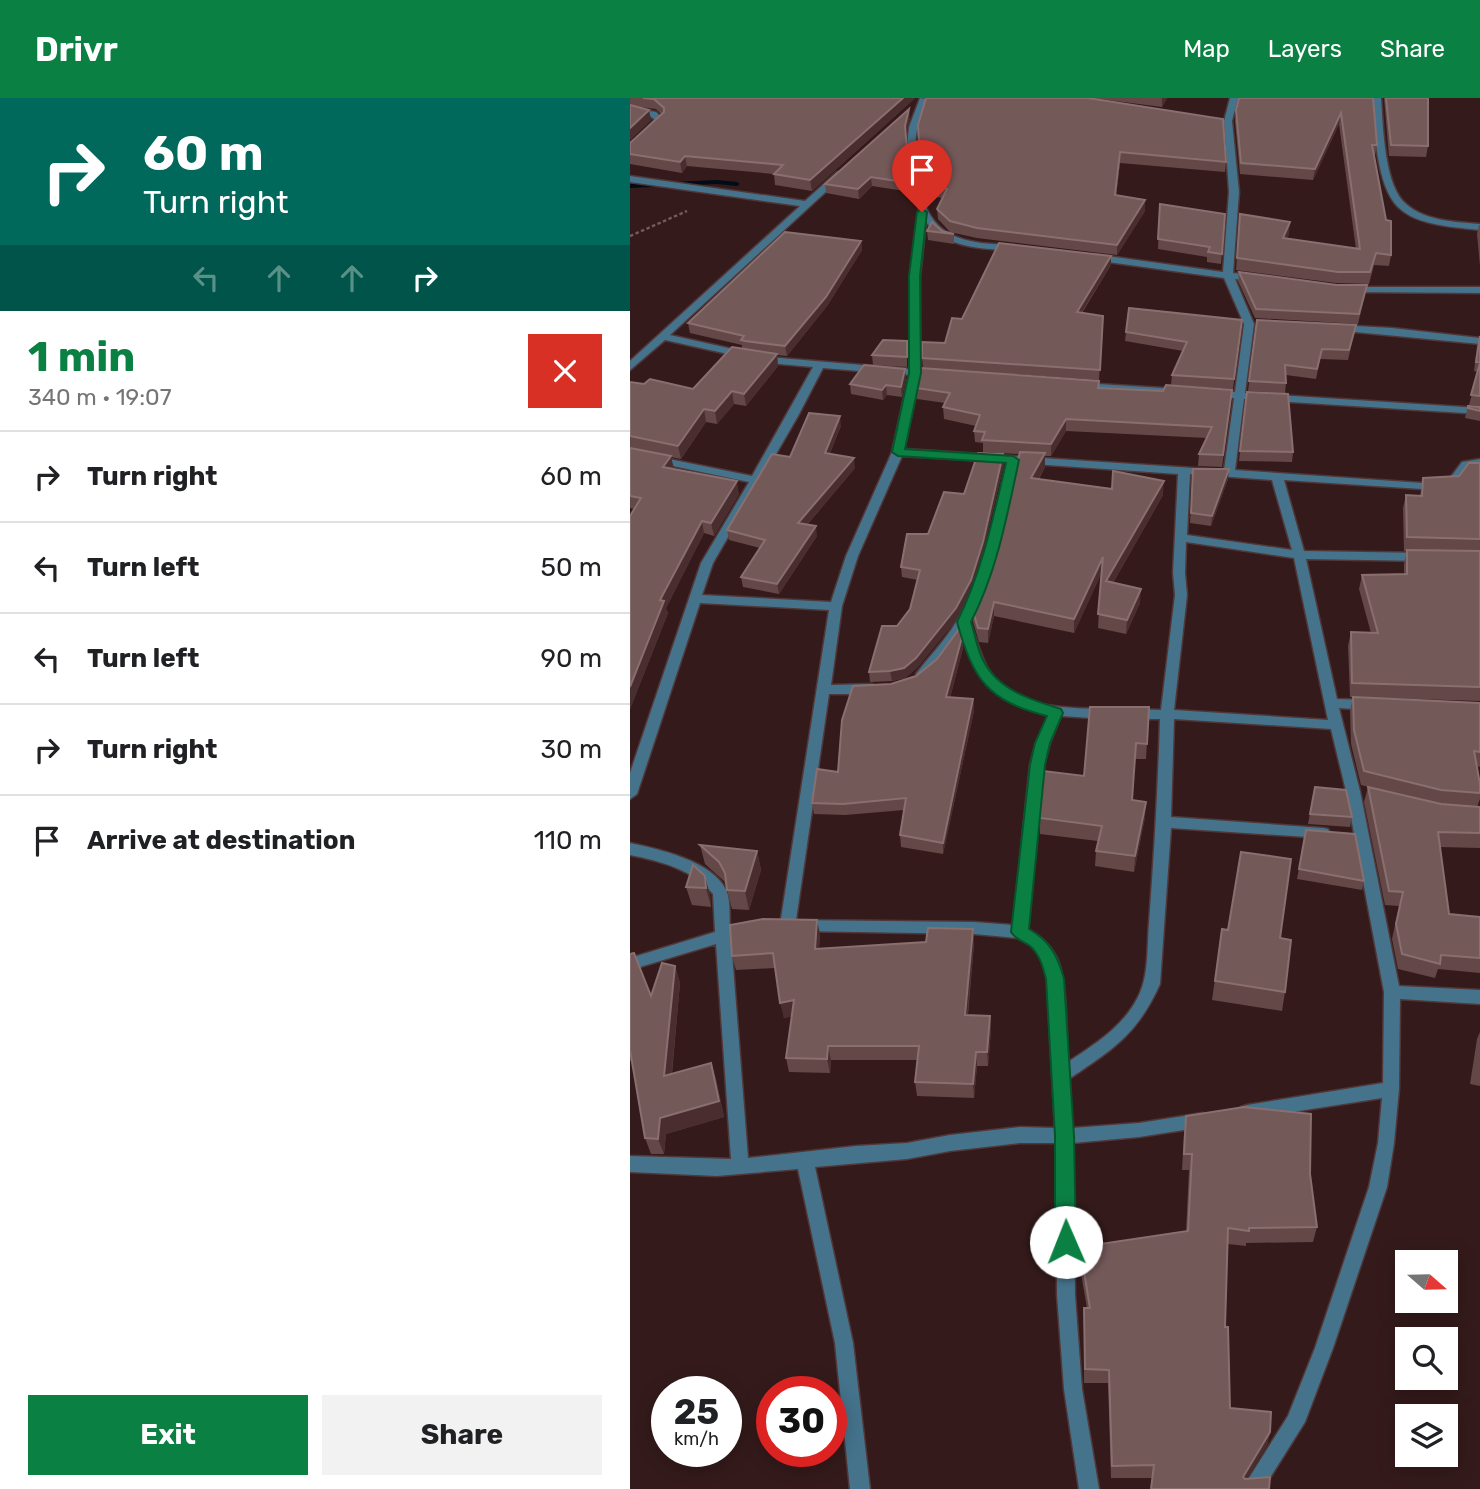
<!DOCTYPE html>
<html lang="en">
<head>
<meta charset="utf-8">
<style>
  body { margin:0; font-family:Rubik,sans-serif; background:#f2f2f2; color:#202124; height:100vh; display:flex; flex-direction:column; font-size:26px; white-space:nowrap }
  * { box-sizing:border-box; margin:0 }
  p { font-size:23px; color:#757577 }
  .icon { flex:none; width:38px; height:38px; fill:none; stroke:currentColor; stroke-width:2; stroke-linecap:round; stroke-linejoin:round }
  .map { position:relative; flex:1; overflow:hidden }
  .drawer { display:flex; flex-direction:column; background:#fff; width:630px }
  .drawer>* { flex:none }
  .guide { background:#00695c; color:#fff; overflow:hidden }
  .needle { width:46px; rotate:110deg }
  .buttons { position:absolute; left:765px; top:1152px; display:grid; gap:14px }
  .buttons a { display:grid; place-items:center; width:63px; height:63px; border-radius:0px; background:#fff; box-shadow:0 4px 18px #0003; font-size:35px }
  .speed { position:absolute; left:21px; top:1278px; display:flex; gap:14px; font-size:35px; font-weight:700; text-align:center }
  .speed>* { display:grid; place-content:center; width:91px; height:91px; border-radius:50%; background:#fff; box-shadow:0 4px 18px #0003; line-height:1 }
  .speed small { font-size:18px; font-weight:400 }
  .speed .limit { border:10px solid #d22; background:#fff; color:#111 }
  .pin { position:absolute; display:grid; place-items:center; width:60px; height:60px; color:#fff; margin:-72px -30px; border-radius:50% 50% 50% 0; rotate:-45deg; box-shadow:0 0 7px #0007 }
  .pin .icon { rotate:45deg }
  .me { position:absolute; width:77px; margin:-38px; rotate:359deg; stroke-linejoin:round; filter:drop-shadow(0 0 5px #0008) }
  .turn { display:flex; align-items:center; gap:24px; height:147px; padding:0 28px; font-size:32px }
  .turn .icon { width:91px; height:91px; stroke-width:2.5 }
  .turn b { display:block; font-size:49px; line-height:60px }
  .lanes { display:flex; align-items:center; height:66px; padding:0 28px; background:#0003; justify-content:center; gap:35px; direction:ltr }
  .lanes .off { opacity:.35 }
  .round { display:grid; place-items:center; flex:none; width:74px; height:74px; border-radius:0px; background:#f2f2f2 }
  .head { display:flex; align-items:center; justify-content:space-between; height:119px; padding:0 28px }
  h1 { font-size:42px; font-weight:700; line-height:52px; color:#0b8043 }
  .button { display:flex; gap:14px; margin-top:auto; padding:14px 28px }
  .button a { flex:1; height:80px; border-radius:0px; background:#0b8043; color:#fff; font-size:28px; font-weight:700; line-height:80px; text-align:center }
  .button a+a { background:#f2f2f2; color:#202124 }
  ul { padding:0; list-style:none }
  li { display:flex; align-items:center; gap:21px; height:91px; padding:0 28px; border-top:2px solid #e0e0e0 }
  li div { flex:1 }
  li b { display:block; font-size:26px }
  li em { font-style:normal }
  header { display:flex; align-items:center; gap:42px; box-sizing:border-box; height:98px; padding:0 35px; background:#0b8043; color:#fff }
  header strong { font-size:33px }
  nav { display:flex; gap:38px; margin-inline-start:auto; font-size:24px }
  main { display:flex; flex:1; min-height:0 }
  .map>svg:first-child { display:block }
</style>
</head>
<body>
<header>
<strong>Drivr</strong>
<nav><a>Map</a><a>Layers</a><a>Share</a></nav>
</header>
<main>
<section class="drawer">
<div class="guide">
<div class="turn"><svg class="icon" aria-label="right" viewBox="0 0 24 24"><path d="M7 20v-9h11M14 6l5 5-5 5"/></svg><div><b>60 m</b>Turn right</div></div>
<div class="lanes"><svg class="icon off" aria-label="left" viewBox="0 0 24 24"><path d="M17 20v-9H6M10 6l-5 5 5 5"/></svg><svg class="icon off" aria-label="ahead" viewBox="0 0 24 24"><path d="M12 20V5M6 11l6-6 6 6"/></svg><svg class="icon off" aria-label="ahead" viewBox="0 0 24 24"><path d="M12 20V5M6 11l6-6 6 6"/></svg><svg class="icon" aria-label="right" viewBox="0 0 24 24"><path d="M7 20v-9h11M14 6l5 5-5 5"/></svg></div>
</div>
<div class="head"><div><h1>1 min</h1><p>340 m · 19:07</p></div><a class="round" style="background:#d93025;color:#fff"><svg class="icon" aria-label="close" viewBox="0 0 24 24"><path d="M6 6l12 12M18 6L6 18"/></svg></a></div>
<ul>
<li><svg class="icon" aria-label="right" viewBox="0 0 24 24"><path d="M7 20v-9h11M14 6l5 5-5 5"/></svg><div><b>Turn right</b></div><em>60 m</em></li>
<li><svg class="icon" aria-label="left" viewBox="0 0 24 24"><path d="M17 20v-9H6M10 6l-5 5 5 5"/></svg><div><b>Turn left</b></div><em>50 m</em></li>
<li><svg class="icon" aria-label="left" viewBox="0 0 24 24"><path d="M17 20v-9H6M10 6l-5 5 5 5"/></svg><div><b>Turn left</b></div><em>90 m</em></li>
<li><svg class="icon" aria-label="right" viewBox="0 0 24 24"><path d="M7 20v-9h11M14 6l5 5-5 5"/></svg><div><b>Turn right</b></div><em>30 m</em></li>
<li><svg class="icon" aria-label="arrive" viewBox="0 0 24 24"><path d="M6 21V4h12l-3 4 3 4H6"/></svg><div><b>Arrive at destination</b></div><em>110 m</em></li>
</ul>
<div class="button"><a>Exit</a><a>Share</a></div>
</section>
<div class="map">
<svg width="850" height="1391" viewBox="0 0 850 1391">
  <rect width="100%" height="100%" fill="#341a1b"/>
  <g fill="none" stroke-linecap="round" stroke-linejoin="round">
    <path fill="#000d16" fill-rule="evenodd" d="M87 82 107 84 110 86 107 88 87 86 0 90V86Z"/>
    <defs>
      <g id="street">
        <path d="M290 0 297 1C294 11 289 22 287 32 281 64 288 120 320 136 339 146 363 146 384 147L389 150 384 153C353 150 316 151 296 124L290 178V272L306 273 311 276 306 279 290 278 274 351 594 372 604 300 585 299 580 296 585 293 605 294 614 226 594 180 463 162 458 159 463 156 593 174 599 94 594 23 600 0H608L602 23 609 94 603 175 627 178 632 181 627 184 605 181 624 226 615 295 850 310V316L614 301 605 372 807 386 817 384 832 364 850 361V367L840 369 825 389 807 392 654 382 674 453 795 455 801 459 795 463 676 461 707 601 738 602 745 607 738 612 709 610 730 693 769 888 850 892V906L770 901 769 991 764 1045 757 1089 703 1250 675 1324 633 1391H612L658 1318 685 1250 739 1089 748 1045 752 1000 617 1021 611 1019 609 1014 611 1009 617 1007 753 985 754 894 716 693 701 631 544 621 541 719 693 730 698 731 700 735 698 739 693 740 541 730 530 886C507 937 483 951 439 981L442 1030 509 1025 573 1015 579 1017 581 1022 579 1027 573 1029 509 1039 443 1045 445 1197 452 1291 469 1391H449L434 1291 427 1197 426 1045H390L320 1053 277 1061 185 1069 223 1245 240 1391H220L205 1245 168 1071 87 1078 0 1074V1058L101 1061 86 846 0 872V860L85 834 83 796C62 771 30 763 0 757V745C28 751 83 763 96 792 101 802 99 818 100 830L119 824 124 826 127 830 124 834 101 842 118 1060 226 1048 277 1045 320 1037 390 1029 425 1030 417 881 413 863 402 848 387 840 344 836 170 833 164 830 158 833 153 831 150 827 199 512 70 505 7 696 0 701V675L71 465 119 384 0 359V353L122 378 183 269 138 265 35 242 0 272V263L170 108 0 84V78L175 103 207 74H213V78L40 237 138 259 280 271V178L289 112 279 78 277 49 279 29ZM193 270 279 277 262 354 216 458 201 504 72 497 83 465 168 318ZM272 358 377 364C364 419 354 475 326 524 315 543 299 558 286 576L288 579H298L331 535C346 584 369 607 419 617L406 645 400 667 383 827 344 824 166 822 199 596H242L249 591 242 586 201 587 212 508 228 458ZM388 365 548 376 543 475 545 497 531 612 501 611 494 616 501 621H530C528 689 524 757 519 825 517 849 519 878 508 899 493 929 465 946 438 964 436 937 438 880 426 858 419 845 410 838 398 831L414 667 420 645 431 618 477 621 484 616 477 611C434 610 382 611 357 569 349 554 346 538 339 522L360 476ZM560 376 642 382 662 452 557 437ZM556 444 664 460 698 622 544 612 557 497 555 475Z"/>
        <path d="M743 0H751C753 27 754 88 776 106 795 123 826 124 850 126V132C825 129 787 128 768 109 746 87 744 30 743 0Z"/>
        <path d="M0 10 26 14 34 22 0 54V46L25 22 20 18 0 14Z"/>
        <path d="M720 189H850V195L717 194 715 192Z"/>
        <path d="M708 227 762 230 850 240V246L704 232 703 230Z"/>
        <path d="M452 285 550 291 555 294 550 297 448 290 447 288Z"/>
      </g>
    </defs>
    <use href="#street" stroke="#503738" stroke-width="3"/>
    <path stroke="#725a5b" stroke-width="2.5" stroke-dasharray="3.5 2.5" stroke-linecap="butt" d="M0 138 57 113"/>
    <use href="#street" fill="#45738c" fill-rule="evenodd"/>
  </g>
  <g fill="#644848">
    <path d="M0 0H285L182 93 145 87 144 76 57 68 52 75 0 66V45L31 16 26 11 9 9 21 22 0 42Z"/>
    <path d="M462 0H537L532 9Z"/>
    <path d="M743 0 747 47 745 58H744L761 157 759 168 744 167 739 186 706 185 606 172 610 116 659 136 657 140 726 151 709 26 683 82 610 76 605 23 606 12Z"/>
    <path d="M754 0H798V48L796 59 759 58Z"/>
    <path d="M280 20 275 37 281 94 242 88 229 101 196 95 195 86Z"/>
    <path d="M288 27 596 64 595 74 490 65 486 98 515 102V113L487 157 347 140 320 134 308 121 307 111 312 100 295 97 291 77Z"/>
    <path d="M530 106 595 116 591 166 577 164V159L528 151Z"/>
    <path d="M849 127H850V168L847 136Z"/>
    <path d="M297 133 324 136V146L298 142Z"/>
    <path d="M231 143 232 152 197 208 157 258 147 257 148 268 116 308 104 306 87 326 76 324 51 361 41 359 43 371 109 396 84 438 74 435 36 510 38 515 0 611V418L4 411 0 410V284L14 286 63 291 112 250V247L60 235 58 225Z"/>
    <path d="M481 158V167L452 215 473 218 469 282 293 270 292 260 315 245 332 221Z"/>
    <path d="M609 174 735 197 728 226 625 220 608 183Z"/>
    <path d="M612 222 603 291 541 287 542 277 553 253 495 243 496 234Z"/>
    <path d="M627 222 726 227 718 262 690 261 686 281 656 277V285L655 295 618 293Z"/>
    <path d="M850 238V308L839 307 848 274 844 273 847 248Z"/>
    <path d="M277 253V269L243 267 242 257Z"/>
    <path d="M276 280 272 299 257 297 253 302 221 296 220 286Z"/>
    <path d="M286 290H469L601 303 592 369 568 368 569 356 577 340 436 333 421 358H415V369L409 381 533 397 483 485 510 505 496 536 468 530 471 476 444 535 364 518 358 545 349 544 343 524 342 510 365 453 389 356 353 354V345L345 344 344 333 346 328 314 321 313 309 315 305 287 301Z"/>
    <path d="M617 294 663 354 662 364 609 363Z"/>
    <path d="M838 308 850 309V323L835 320Z"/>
    <path d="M211 328 200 355 225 370 177 427 187 438 149 496 113 489 111 479 130 450 99 442 97 432 160 359Z"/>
    <path d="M850 365V603L720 599 718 548 721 534 741 535 729 491 732 477 774 476V466L777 453H774L773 410 776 397 790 398 793 380 829 378Z"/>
    <path d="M374 366 353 454 342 492 327 521 287 570 275 580 262 583 240 584 239 574 267 528 280 511 288 482 272 479 271 469 334 396Z"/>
    <path d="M563 371 598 381 581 428 560 425Z"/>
    <path d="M332 539 333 550 320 600 343 601 344 613 313 756 271 749 270 737 274 712 215 717 184 716 182 705 208 674 261 586 286 578Z"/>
    <path d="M723 599 850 605V669L847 668 850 686V701L847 709H850V750L810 749 819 816 850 819V875L808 871 805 880 768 871 762 841 769 808 755 807 734 704 738 689 759 694 731 687 721 646 720 613Z"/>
    <path d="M519 609 516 661H505L502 702 515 719 504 774 465 768 466 753 468 743 410 736V720L454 678Z"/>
    <path d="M685 689 722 719 720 729 678 726Z"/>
    <path d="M676 732 734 783 732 792 667 781Z"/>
    <path d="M70 747 127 753 131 772 119 812 102 811 96 788 94 783 75 766Z"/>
    <path d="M63 767 80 797 81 809 62 807 56 789Z"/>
    <path d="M343 831 344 846 338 917 360 918 361 932 358 968H347L344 1000 287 998 285 984 287 962H201L200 975 159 974 156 960 162 918 154 920 145 870 106 872 102 858 190 836 189 851 296 844Z"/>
    <path d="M592 831 650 840 655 894 652 913 582 902Z"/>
    <path d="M0 856 21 898 45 868 50 885 42 976 81 965 86 981 94 1019 36 1036 34 1056H21L15 1040 2 963H0Z"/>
    <path d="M850 934V988L840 986 847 941Z"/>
    <path d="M556 1018 680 1076 687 1129 683 1144 616 1145V1148L598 1146 595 1229 600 1310 640 1334 637 1347 616 1381 639 1391 522 1380H481L478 1285H454V1210H457L449 1164 450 1149 556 1133 559 1072H552L554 1035Z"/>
  </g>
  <g fill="#4a2e2f">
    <path d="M273 0H285L182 93 180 82Z"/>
    <path d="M532 0H537L532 9Z"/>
    <path d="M279 11 280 20 275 37V28Z"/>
    <path d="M19 12 21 22 0 42V30Z"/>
    <path d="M711 15 709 26 683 82 685 71Z"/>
    <path d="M490 54V65L485 108V97Z"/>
    <path d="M55 58 57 68 52 75 50 64Z"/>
    <path d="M241 79 242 88 229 101 228 91Z"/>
    <path d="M515 102V113L487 157V147Z"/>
    <path d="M660 124 659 136 652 151 653 140Z"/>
    <path d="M231 143 232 152 197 208 157 258 155 248Z"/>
    <path d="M481 158V167L446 223 447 214Z"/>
    <path d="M147 256 148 268 116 308 114 296Z"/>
    <path d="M275 271 276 280 272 299 271 289Z"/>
    <path d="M256 287 257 297 253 302 252 292Z"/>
    <path d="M102 293 104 306 87 326 85 313Z"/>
    <path d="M74 311 76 324 51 361 48 348Z"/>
    <path d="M210 318 211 328 196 364 195 355Z"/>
    <path d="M436 321V333L421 358V346Z"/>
    <path d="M415 355V369L401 394V380Z"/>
    <path d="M373 356 374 366 353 454 342 492 327 521 287 570 275 580 262 583 260 573Z"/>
    <path d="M41 358 44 371 33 369Z"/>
    <path d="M224 360 225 370 170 435 168 425Z"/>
    <path d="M599 371 598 381 581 428 582 418Z"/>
    <path d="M107 383 109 396 84 438 81 425Z"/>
    <path d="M534 383 533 397 476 497V483Z"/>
    <path d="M72 423 74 435 36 510 38 515 0 611V589L30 502Z"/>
    <path d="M186 428 187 438 149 496 147 486Z"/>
    <path d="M473 459 472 474 444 535V521Z"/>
    <path d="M511 491 510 505 496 536 497 522Z"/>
    <path d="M364 504V518L358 545V531Z"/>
    <path d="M332 539 333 550 317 611 316 599Z"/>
    <path d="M343 601 344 613 313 756V745Z"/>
    <path d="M516 704 515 719 504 774 505 758Z"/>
    <path d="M127 753 131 772 119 812 115 793Z"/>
    <path d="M75 778 80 797 81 809 76 790Z"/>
    <path d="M187 822 190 836 188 866 185 851Z"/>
    <path d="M343 831 344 846 336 932 335 917Z"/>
    <path d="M45 868 50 885 40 994 34 978Z"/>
    <path d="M164 902 168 917 154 920 150 905Z"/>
    <path d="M360 918 361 932 358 968 357 954Z"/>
    <path d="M198 948 201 962 200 975 197 961Z"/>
    <path d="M346 954 347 968 344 1000 343 986Z"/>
    <path d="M81 965 86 981 94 1019 36 1036 34 1056 28 1041 30 1020Z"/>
    <path d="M640 1334 637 1347 610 1391 613 1379Z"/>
  </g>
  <g fill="#745959" stroke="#896f6f" stroke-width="2">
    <path d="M13 0H273L180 82 144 76 153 67 55 58 50 64 0 56V45L34 14V10L24 1Z"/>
    <path d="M296 0H458L593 21 596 64 490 54 485 97 515 102 487 147 347 130 320 123 307 111 317 91 294 86 290 66 288 27Z"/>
    <path d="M609 0H743L747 47H742L756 122 761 123V157L746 155 740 174H708L607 160 610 116 660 124 653 140 730 151 711 15 685 71 611 65 606 12Z"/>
    <path d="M756 0H798V48L761 47Z"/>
    <path d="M0 7 19 12 0 30Z"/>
    <path d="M279 11 275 28 280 85 241 79 228 91 195 86Z"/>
    <path d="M530 106 595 116 592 156 578 154 580 149 528 141Z"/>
    <path d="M302 124 312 133 324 136 297 133Z"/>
    <path d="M155 134 231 143 196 199 155 248 115 243 111 242 114 238 58 225Z"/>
    <path d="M369 145 481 158 447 214 473 218 470 272 292 260V244L315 245 322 220 332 221Z"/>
    <path d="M609 174 707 187H737L729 216 626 211Z"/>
    <path d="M499 210 612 222 604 281 542 277 557 244 496 234Z"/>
    <path d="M627 222 726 227 719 252 692 251 687 271 655 267 656 285 619 283Z"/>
    <path d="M850 238V264H846Z"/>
    <path d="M253 242 277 243V259L242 257Z"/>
    <path d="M102 249 147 256 114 296 102 293 85 313 74 311 48 348 0 338V284L14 286 20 281 63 291Z"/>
    <path d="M850 265V298L841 297Z"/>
    <path d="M234 267 275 271 271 289 256 287 252 292 220 286Z"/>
    <path d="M290 270 469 283 468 290 533 293 536 287 602 292 593 357 569 356 582 329 436 321 421 346 352 342 355 334 344 333 350 317 313 309 320 295 286 290Z"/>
    <path d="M617 294 658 296 663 354 610 353Z"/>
    <path d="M838 308 850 309V313L838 310Z"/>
    <path d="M179 315 210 318 195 355 224 360 168 425 186 428 147 486 111 479 135 442 97 432 142 356 160 359Z"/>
    <path d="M0 350 41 358 33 369 107 383 81 425 72 423 30 502 34 503 0 589V418L11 400 0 398Z"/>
    <path d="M390 354 415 355 401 380 482 391 483 373 534 383 476 483 511 491 497 522 468 516 473 459 444 521 364 504 358 531 348 530 342 510 365 453Z"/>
    <path d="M348 355 373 356 353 444 341 482 326 510 286 560 274 570 260 573 239 574 252 528H267L280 511 290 472 271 469 277 436H298L314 394 334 396Z"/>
    <path d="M839 365H850V441L777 439 776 397 792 398 793 380 829 378Z"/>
    <path d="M563 371H599L582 418 561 415Z"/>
    <path d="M777 452 850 453V589L722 585 721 534 748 535 732 477 777 476Z"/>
    <path d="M329 531 332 539 316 599 343 601 313 745 270 737 276 700 213 706 182 705 187 671 208 674 212 622 223 588 261 586 286 578 307 561Z"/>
    <path d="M723 599 850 605V654L844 653 850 686V695L811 692 734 673 724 632Z"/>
    <path d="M460 609H519L517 646 506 645 502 702 516 704 505 758 466 753 472 728 410 720 414 673 454 678Z"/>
    <path d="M685 689 716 692 722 719 680 716Z"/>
    <path d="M738 689 811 706 850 709V735L808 734 819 816 850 819V860L811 857 810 866 772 856 766 826 773 794 759 793Z"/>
    <path d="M676 732 725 736 734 783 669 771Z"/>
    <path d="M70 747 127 753 115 793 97 792 95 775 89 764Z"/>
    <path d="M611 754 661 761 650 840 661 842 655 894 585 883 592 831 598 832Z"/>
    <path d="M63 767 75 778 76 790 56 789Z"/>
    <path d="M133 821 187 822 185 851 296 844 298 830 343 831 335 917 360 918 357 954H346L343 986 285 984 289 948H198L197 961 156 960 164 902 150 905 143 855 102 858 100 827Z"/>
    <path d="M4 855 21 898 32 865 45 868 34 978 81 965 89 1003 30 1020 28 1041 15 1040 0 952V856Z"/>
    <path d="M614 1009 681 1016 680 1076 687 1129 619 1130V1133L598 1130 595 1229H598L600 1310 641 1314 640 1334 613 1379 615 1381 640 1379 639 1391H521L524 1367 482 1368 479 1272 455 1271 454 1210H460L450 1149 558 1133 562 1056H554L556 1018Z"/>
  </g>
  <path fill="#0b8043" stroke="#07532c" stroke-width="2" d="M292 111 297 114 290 178 291 275 275 351 383 358 389 362C377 418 367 473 341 524 345 536 347 551 353 562 368 592 401 602 431 611L433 615 420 645 415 667 399 831C420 843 428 858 434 881L444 1038 446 1144 443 1150 436 1153 428 1150 425 1144V1038L416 881C413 869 410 857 400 848 393 843 386 842 381 834L400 667 405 645 417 618C357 603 343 581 327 524 352 474 363 420 376 365L268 358 262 354 279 275V178L287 114Z"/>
</svg>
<div class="buttons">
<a><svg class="needle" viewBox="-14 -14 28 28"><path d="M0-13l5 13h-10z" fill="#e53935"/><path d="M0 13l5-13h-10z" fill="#757577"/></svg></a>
<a><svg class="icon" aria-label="search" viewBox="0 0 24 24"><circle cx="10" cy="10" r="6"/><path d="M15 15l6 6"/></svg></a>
<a><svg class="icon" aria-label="layers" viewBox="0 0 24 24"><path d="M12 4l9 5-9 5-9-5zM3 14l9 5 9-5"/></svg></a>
</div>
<div class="speed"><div>25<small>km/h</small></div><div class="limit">30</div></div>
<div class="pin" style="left:292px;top:114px;background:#d93025"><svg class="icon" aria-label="arrive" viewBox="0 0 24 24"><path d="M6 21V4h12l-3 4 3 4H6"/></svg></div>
<svg class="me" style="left:436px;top:1144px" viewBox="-20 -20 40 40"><circle r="19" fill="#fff"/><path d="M0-13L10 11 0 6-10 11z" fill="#0b8043"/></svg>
</div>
</main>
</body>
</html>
